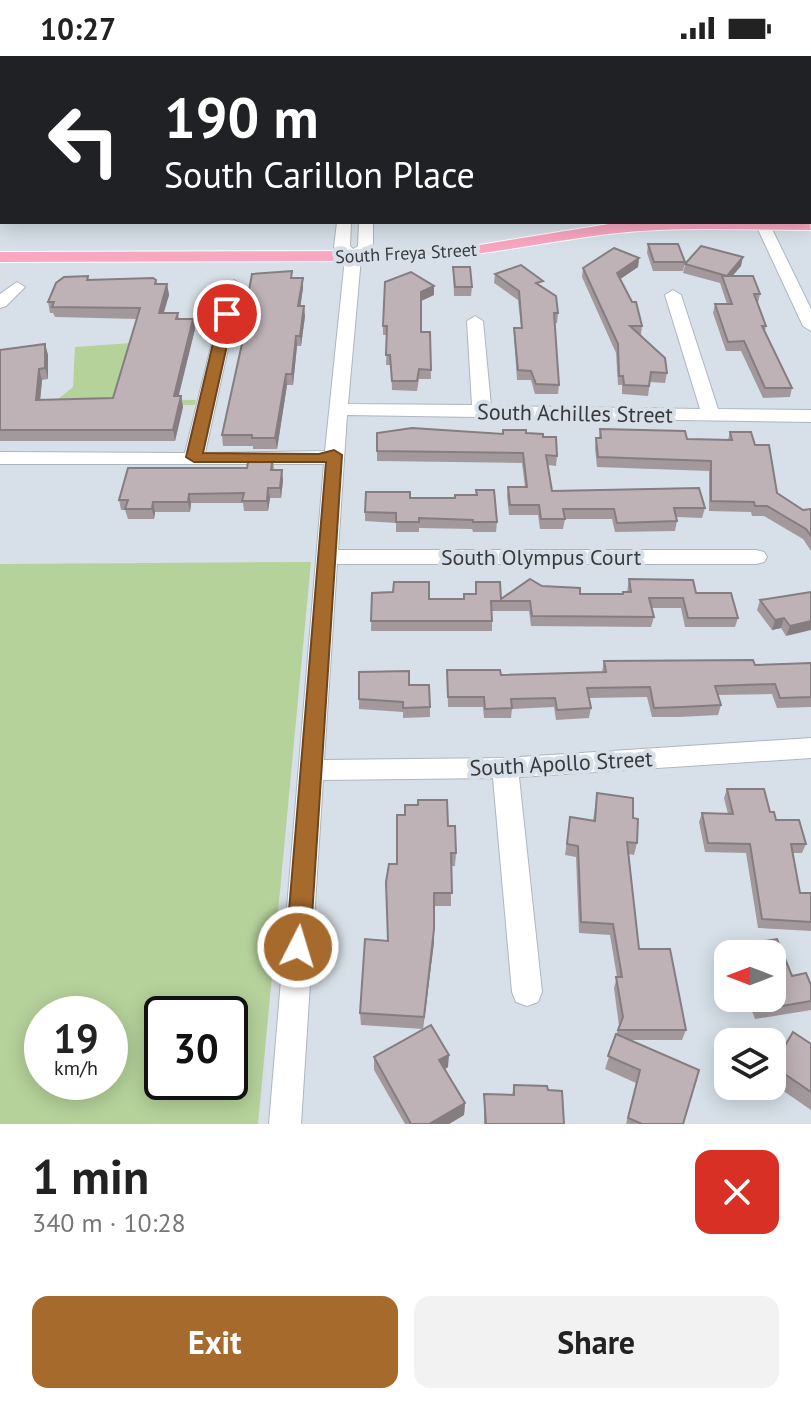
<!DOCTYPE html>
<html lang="en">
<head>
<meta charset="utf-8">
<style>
  body { margin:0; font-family:"PT Sans",sans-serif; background:#f2f2f2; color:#222; height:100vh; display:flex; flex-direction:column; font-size:30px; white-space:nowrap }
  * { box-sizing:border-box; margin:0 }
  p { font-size:26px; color:#767676 }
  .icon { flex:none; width:44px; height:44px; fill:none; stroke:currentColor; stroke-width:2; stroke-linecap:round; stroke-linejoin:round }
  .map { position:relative; height:1068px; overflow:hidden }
  .side { display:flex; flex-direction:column; background:#fff; flex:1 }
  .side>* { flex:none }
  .guide { position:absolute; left:0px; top:0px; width:812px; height:168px; box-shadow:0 4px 20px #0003; background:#202124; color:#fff; overflow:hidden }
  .needle { width:52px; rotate:270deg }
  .fabs { position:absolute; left:714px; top:884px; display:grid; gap:16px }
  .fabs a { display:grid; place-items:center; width:72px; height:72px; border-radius:16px; background:#fff; box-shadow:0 4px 20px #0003; font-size:40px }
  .speed { position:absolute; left:24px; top:940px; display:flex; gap:16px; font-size:40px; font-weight:700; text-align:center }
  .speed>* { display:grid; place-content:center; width:104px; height:104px; border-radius:50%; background:#fff; box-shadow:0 4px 20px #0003; line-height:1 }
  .speed small { font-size:20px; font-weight:400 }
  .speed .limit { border:4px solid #111; border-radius:12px; background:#fff; color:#111 }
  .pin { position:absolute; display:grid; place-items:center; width:68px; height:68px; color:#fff; margin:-34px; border:4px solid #fff; border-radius:50%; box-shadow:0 2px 8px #0007 }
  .me { position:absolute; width:88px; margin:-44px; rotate:5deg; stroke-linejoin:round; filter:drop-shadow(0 0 6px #0008) }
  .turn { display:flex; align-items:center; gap:28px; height:168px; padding:0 32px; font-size:36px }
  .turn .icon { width:104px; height:104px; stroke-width:2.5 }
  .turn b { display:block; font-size:56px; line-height:68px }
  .round { display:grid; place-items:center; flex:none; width:84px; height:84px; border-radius:16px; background:#f2f2f2 }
  .overview { display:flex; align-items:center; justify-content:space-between; height:136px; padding:0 32px }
  h1 { font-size:48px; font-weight:600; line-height:60px }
  .action { display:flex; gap:16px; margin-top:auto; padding:16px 32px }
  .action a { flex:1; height:92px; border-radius:16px; background:#a66a2d; color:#fff; font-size:32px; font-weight:600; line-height:92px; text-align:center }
  .action a+a { background:#f2f2f2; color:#222 }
  .status { display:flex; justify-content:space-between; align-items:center; height:56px; padding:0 40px; background:#fff; direction:ltr }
  .status svg { height:22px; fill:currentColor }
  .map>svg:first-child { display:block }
</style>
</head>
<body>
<div class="status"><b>10:27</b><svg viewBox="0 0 49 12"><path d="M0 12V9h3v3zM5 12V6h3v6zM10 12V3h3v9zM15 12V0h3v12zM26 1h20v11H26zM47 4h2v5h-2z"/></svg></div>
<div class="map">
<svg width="811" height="1068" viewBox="0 0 811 1068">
  <rect width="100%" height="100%" fill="#d7e0e8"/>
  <g fill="#b6d29b" fill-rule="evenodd">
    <path d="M131 287 117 343 196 344 195 349H0V344L58 343 73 331 75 291Z"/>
    <path d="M311 506 258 1068H0V508ZM110 958V1026H42V958ZM162 958H230V1026H162Z"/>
  </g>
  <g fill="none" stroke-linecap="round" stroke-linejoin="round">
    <defs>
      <g id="minor">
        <rect x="326" y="0" width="12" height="2"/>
        <path d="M407 0H420L421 1 405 2Z"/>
        <path d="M596 0H608L609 2H597Z"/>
        <path d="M806 0H811V5L810 2H804Z"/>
        <path d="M0 129H2L0 140Z"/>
        <path d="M337 166H351L350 190 353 193 358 190 359 166H373V191L361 202 348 348 472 349 467 265 475 260 483 265 491 350 700 353 665 239 673 234 681 239 718 353 811 354V366L347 359 338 494H756L764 496 767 501 764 506 756 508H337L324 704 505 702 811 682V702L519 721 542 936 538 946 527 950 516 946 512 936 493 722 323 724 301 1068H269L324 408H0V396L185 397 226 229 234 224 242 229 205 397 325 395 345 202 334 191Z"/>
        <path d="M758 166H768L770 169 811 253V275L803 270 756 169Z"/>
        <path d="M17 226 25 231 6 250 0 252V238Z"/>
      </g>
      <path id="major" d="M810 164 811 174C744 174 675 170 608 178 540 187 474 201 406 205L0 206V196L406 195 467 191 609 168Z"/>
    </defs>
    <use href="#minor" stroke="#adb6be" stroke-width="2"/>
    <use href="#major" stroke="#fff" stroke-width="2"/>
    <use href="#minor" fill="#fff" fill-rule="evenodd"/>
    <use href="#major" fill="#f9a6c1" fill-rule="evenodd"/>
  </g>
  <g fill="#a3999d">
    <path d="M648 188 685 206 683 215H653L647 197Z"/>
    <path d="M639 202 638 211 620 223 642 270 641 279 667 317 665 327 650 326 648 340 622 338V329H618L616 297 582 221 583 212Z"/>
    <path d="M685 208 741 210 732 220 760 238 758 247 766 270 765 275 792 332 790 341 763 342 741 295H726L713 257 715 248H727L720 227 683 217Z"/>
    <path d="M453 211 472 231 471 240H454Z"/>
    <path d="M292 215V222L303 232 300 250 305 260 301 290H297L293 329H287L277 393H253V390H223L222 379 250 251 248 240Z"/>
    <path d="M495 218 542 231 558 257 557 267H555L559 329 558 338H535L531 324H517L514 281V272H521L518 244 494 227Z"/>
    <path d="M88 220 89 224H156L157 228H167L169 239 164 257H178L179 263H193L195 273 178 340H181L183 351 175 385H0V294L45 288 48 299V323L42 324 40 344 113 342 137 263 55 261 53 257H50L48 246Z"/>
    <path d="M434 230V239L421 245V276H430L431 323H419L417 335 392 334 391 309H386L387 279H383V270Z"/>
    <path d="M600 373 687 383 728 384 730 376 755 389 777 437 803 454 811 453V495L803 483 764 460H752L751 456 709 455V415L597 411 595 392 596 382H599Z"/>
    <path d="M377 377H526L543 381 557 400 556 410 548 409 552 435 705 452 702 462 677 461V465L675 475 615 476 612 463H565L563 473H540L538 459H509L507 440 508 431H525L522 407 377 405Z"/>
    <path d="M273 401 274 414 283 424 281 442H270L268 455H244L243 447H191L190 456H155L154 463H128L125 454H121L119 444 247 412Z"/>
    <path d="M410 442 497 466 496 476H473L472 473 419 472V476H396V467L365 465V456Z"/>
    <path d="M629 523 696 537 738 562 735 571H685L681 552H652L654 561 651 571 531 570 529 555H492V575H371L372 537 429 543H463L475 538 476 526 501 543 542 530 580 538H622L623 536H627Z"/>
    <path d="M811 536 786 580 781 572 772 574 757 554 760 544Z"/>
    <path d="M604 605 755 609 811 607V651L777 652 772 638 718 639 721 649 718 659 679 661H652L647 641 589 642 591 652 589 662 556 664 554 651 512 653 511 662H484L483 651H448L447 614 501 619 602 616Z"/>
    <path d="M409 629 430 651V661L403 662V656L359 653V643Z"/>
    <path d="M727 733 770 756 776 764 806 788 802 797H793L800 837H811V875L758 872 746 797 705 796 699 766 702 757 728 758 724 742Z"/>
    <path d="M597 737 633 762 637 787 634 799 629 798 639 893 686 974 682 984H631L683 1068H626L636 1027 605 1013 619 970 614 932 617 921 610 879 579 877 576 801 565 799 570 761 593 765Z"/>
    <path d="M448 770 456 797 455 810H451V850H434V886L423 973 448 1011 445 1013 465 1047 464 1059 449 1068H405L374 1014V1001L423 973 361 969 360 957 388 885 397 808Z"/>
    <path d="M777 883 792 920 806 917 811 929V954L755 963 747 942H772V898H736L740 889Z"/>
    <path d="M793 976 811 988V1054L772 1027V1011Z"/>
    <path d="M514 1029 548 1034 564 1068H484V1038L512 1039Z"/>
  </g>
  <g fill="#857d80">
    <path d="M358 0H380L366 2H358Z"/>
    <path d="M2 86V98L0 101V90Z"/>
    <path d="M743 201 741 210 725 229 727 220Z"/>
    <path d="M639 202 638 211 616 226 617 217Z"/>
    <path d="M303 222V232L299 260 298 250Z"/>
    <path d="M167 228 169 239 160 267 159 257Z"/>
    <path d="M434 230V239L421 245V236Z"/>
    <path d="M304 250 305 260 301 290 300 280Z"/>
    <path d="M193 263 195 273 176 351 174 340Z"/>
    <path d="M296 280 297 290 293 329 292 318Z"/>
    <path d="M45 288 48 299V323L45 312Z"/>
    <path d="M39 313 42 324 39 356 36 344Z"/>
    <path d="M286 318 287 329 277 393 275 382Z"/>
    <path d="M181 340 183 351 175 385 173 374Z"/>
    <path d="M282 414 283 424 281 442 280 432Z"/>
    <path d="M268 432 270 442 268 455 267 445Z"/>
    <path d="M189 438 191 447 190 456 188 446Z"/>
    <path d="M153 446 155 456 154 463 152 453Z"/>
    <path d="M784 562 781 572 772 574 775 564Z"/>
    <path d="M811 565V574L786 580 790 570Z"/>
    <path d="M434 873V886L423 973 424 961Z"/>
    <path d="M449 999 448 1011 439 1017V1004Z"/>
    <path d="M465 1047 464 1059 449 1068H429Z"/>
  </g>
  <g fill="#beb2b7" stroke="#857d80" stroke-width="2">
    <path d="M29 0H56L55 2H27Z"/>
    <path d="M108 0H313V2H107Z"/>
    <path d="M492 0H545L544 2H493Z"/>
    <path d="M626 0H651L652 2H627Z"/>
    <path d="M712 0H796L798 2H713Z"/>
    <path d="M0 25H2V86L0 90Z"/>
    <path d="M648 188H678L685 206H654Z"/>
    <path d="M701 190 743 201 727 220 685 208Z"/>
    <path d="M614 192 639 202 617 217 632 246H636L642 270H630L665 302 667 317 651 316 649 330 624 329 623 320H619L618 288 583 212Z"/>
    <path d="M521 209 543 225 536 227 556 240 558 257H554L559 329 536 328 531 315 518 314 514 272H522L519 235 495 218Z"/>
    <path d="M453 211H470L472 231H455Z"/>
    <path d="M292 215 291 222H303L298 250H304L300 280H296L292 318H286L275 382H252V379H222L252 242 248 240 252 218Z"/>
    <path d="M411 216 434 230 421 236V276H430L431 314 419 313 417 325H392L390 299H386L387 270H383L385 226Z"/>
    <path d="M88 220 87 224 153 222 156 224 155 228H167L159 257H178L176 263H193L174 340H181L173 374H0V294L45 288V312L39 313 36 344 113 342 140 252 52 251 54 246H48L56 227 64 221Z"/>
    <path d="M722 220H753L760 238H754L766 270H762L792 332H765L744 285 728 286 715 248H732Z"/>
    <path d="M412 372 503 378V374H526V377L543 378V381H556L557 400 546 399 552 435 699 432 705 452H674L677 465 617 467 614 453H563L565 463H541L539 449H510L508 431H527L523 397 377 395V377Z"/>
    <path d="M600 373 685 375 687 383 732 384 730 376H751L755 389H769L777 437 803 454 811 453V480L806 473 767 450H755L754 446 711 445V405L598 401 596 382H601Z"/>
    <path d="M249 401H273L271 414H282L280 432H268L267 445H242L244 437 189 438 188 446H153L152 453H125L128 444H119L128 412H247Z"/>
    <path d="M476 434H494L497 466H473V464L419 462V466H396V457L365 456 366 436H410V442H455V439H477Z"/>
    <path d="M530 523 542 530 580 532V538H623V536H631L629 523 693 524 696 537H731L738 562H688L683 542H649L654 561 532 560 530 545H491L492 565H371L372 537 393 536 394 526H429V543H464V538H476V526H500L501 543Z"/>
    <path d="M811 536V565L790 570 784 562 775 564 760 544Z"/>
    <path d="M753 604 755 609 811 607V641L780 642 775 628 715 630 721 649 682 651 654 652 650 631 587 632 591 652 557 654 555 642 511 643 512 652 485 653 484 641H448L447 614H500L501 619 606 616 604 605Z"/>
    <path d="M409 615V629H429L430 651 403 652V646L359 643V616Z"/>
    <path d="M727 733H764L770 756H774L776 764H799L806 788H791L800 837H811V866L762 863 750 788 708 787 702 757 733 758Z"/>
    <path d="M597 737 633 742V762L638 763 637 787 627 786 639 893H670L686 974H618L623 961 616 921H622L613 868 581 866 578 790 567 788 570 761 595 765Z"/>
    <path d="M418 744H447L448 770H455L456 797H451L452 837H434V873L424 961 360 957 365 883 388 885 386 826 389 808H397V759H405V749H418Z"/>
    <path d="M777 883 792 920 806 917 811 929V945L759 954 755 942H772V898H744L740 889Z"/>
    <path d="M431 969 449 999 439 1004 465 1047 429 1068H411L374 1001Z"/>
    <path d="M793 976 811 988V1036L773 1010Z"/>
    <path d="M616 978 699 1014 683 1068H642L628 1062 640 1014 608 1000Z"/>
    <path d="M514 1029 547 1030 548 1034 562 1035 564 1068H486L484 1038 514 1039Z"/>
  </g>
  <path fill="#a66a2d" stroke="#6c451d" stroke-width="2" d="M227 254 234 258 203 397 319 398 334 394 342 399 310 891 307 899 298 902 290 899 286 891 326 406H194L186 401 220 258Z"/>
  <g text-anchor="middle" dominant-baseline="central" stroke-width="8" stroke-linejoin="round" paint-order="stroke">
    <g font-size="18" fill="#373a3e" stroke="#d7e0e8">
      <text transform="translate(406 197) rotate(-3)">South Freya Street</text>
    </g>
    <g font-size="22" fill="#373a3e" stroke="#d7e0e8">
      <text transform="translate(575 357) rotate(1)">South Achilles Street</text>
      <text x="541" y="501">South Olympus Court</text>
      <text transform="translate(561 707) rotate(-3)">South Apollo Street</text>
    </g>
  </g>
</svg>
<div class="fabs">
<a><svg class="needle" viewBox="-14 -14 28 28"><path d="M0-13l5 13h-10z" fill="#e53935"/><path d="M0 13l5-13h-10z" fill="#767676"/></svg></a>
<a><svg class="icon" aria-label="layers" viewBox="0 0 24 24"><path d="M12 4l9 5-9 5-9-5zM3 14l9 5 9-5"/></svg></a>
</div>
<div class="speed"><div>19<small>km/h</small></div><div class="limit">30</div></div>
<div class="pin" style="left:227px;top:258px;background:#d93025"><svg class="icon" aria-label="arrive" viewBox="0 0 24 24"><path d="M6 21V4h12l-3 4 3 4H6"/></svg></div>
<svg class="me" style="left:298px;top:891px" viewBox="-20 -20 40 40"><circle r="17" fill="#a66a2d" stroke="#fff" stroke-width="3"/><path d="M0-11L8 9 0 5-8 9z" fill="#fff"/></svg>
<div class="guide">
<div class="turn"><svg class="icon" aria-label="left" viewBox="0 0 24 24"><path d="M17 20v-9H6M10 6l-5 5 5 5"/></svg><div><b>190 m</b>South Carillon Place</div></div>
</div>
</div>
<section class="side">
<div class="overview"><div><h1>1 min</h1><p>340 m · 10:28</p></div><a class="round" style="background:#d93025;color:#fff"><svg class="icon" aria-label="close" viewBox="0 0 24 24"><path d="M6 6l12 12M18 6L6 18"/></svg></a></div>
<div class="action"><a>Exit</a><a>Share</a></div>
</section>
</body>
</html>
